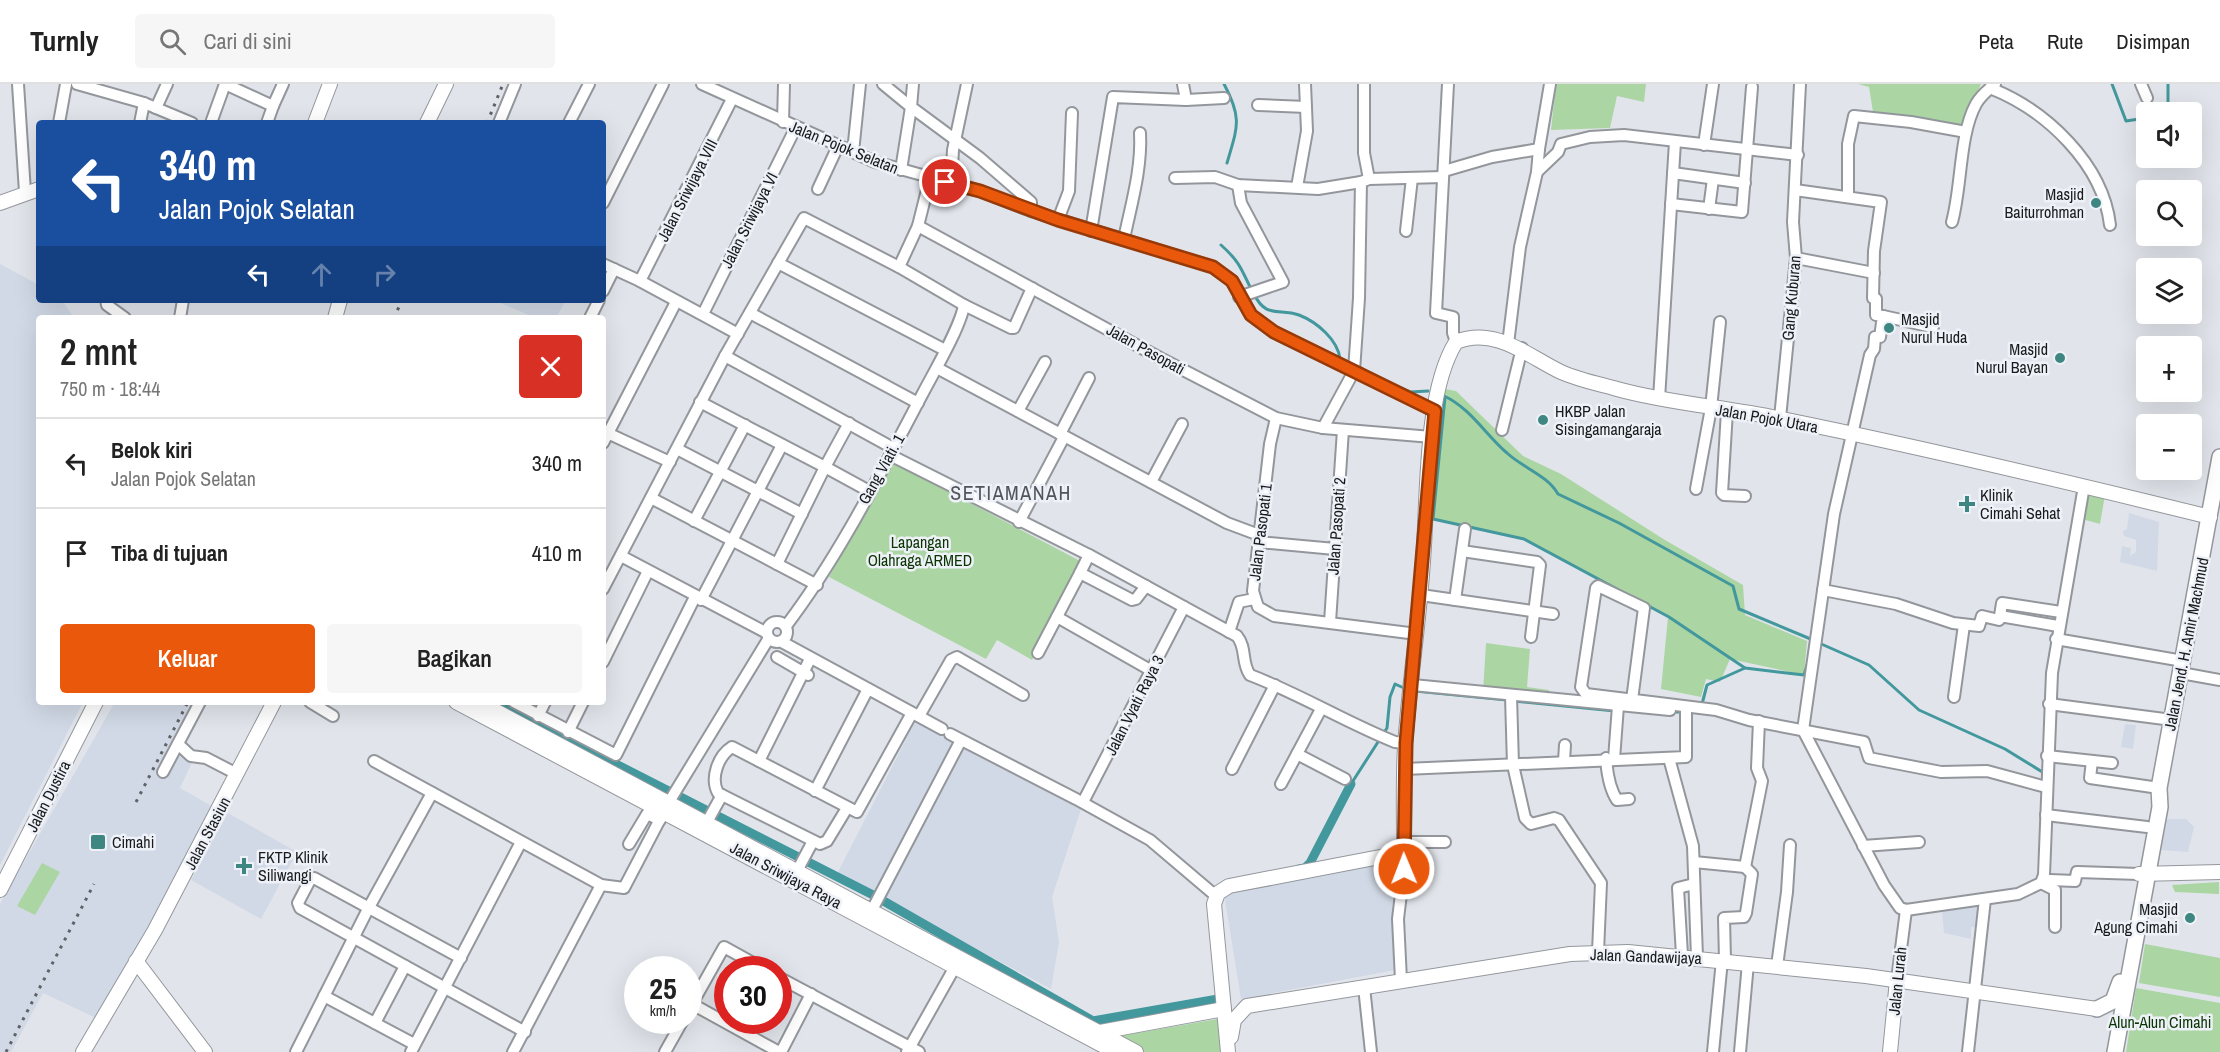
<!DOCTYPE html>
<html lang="id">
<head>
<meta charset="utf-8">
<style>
  body { margin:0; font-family:"Archivo Narrow",sans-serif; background:#f6f6f6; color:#222; height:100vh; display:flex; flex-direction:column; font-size:22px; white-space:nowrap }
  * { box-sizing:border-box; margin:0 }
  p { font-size:20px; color:#767676 }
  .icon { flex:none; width:33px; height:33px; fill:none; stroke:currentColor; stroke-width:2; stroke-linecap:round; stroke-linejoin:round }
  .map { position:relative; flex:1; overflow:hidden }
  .side { position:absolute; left:36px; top:231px; width:570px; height:390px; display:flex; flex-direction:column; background:#fff; border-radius:6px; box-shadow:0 6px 24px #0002 }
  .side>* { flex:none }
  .guide { position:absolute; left:36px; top:36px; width:570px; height:183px; border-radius:6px; box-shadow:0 6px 24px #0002; background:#1a4fa0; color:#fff; overflow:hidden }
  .controls { position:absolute; left:2136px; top:18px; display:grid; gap:12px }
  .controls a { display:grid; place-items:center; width:66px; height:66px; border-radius:6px; background:#fff; box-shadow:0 6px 24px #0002; font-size:30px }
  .speed { position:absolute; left:624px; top:872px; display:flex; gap:12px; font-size:30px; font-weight:700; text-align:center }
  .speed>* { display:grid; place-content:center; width:78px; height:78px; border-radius:50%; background:#fff; box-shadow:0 6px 24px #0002; line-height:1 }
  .speed small { font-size:15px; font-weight:400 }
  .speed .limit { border:9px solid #d22; background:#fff; color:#111 }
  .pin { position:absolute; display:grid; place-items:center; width:51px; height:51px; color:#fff; margin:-26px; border:3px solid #fff; border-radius:50%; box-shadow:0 2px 6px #0007 }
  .me { position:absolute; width:66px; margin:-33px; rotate:359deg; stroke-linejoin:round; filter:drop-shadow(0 0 4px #0008) }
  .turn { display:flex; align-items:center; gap:21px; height:126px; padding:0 24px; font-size:27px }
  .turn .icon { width:78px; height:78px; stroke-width:2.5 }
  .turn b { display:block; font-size:42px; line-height:51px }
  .lanes { display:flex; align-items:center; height:57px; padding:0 24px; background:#0003; justify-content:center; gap:30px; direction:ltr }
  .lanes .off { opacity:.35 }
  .round { display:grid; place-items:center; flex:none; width:63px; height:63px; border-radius:6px; background:#f6f6f6 }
  .overview { display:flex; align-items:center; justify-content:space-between; height:102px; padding:0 24px }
  h1 { font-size:36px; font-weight:600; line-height:45px }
  .button { display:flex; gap:12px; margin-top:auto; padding:12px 24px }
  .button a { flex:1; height:69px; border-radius:6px; background:#ea580c; color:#fff; font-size:24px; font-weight:600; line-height:69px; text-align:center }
  .button a+a { background:#f6f6f6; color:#222 }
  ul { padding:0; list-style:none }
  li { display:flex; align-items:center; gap:18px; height:90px; padding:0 24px; border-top:2px solid #e0e0e0 }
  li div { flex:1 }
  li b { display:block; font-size:22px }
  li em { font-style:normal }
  header { display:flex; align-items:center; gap:36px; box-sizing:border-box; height:84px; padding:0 30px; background:#fff; border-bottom:2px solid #e0e0e0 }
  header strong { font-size:28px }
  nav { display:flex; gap:33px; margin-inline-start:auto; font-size:21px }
  .search { width:420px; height:54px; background:#f6f6f6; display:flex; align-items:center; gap:15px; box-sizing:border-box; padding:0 21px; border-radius:6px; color:#767676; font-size:22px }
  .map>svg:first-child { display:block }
</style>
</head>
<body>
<header>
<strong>Turnly</strong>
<div class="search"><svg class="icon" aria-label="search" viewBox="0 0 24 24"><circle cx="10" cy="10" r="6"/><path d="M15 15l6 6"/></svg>Cari di sini</div>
<nav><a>Peta</a><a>Rute</a><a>Disimpan</a></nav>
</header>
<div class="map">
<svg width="2220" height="968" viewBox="0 0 2220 968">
  <rect width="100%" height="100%" fill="#e1e5eb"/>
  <g fill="#d1d9e6">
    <path d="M0 180 39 201V216H60L64 219 74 234H39V618H83L0 781Z"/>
    <path d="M493 216H566L556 234H536Z"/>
    <path d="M2129 429 2159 438 2157 487 2120 478 2122 462 2131 464 2130 472 2136 468V456L2124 452 2123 447 2127 445Z"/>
    <path d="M115 618H207L180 669 193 676 180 704 215 724 96 934 43 909 11 968H0V820Z"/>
    <path d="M915 638 1081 725 1052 813 1059 858 1051 905 837 790Z"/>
    <path d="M2125 640 2136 641 2133 665 2121 663Z"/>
    <path d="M228 729 297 768 261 835 191 796Z"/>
    <path d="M2167 735H2186L2194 743 2188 768 2161 766Z"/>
    <path d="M1392 775 1397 788 1401 885 1241 915 1224 810 1358 785Z"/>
    <path d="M1976 822 1981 826 1980 844 1971 843V855L1944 849 1942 828Z"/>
  </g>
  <g fill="#acd5a4">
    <path d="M1556 0H1646L1644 18 1617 12 1610 44 1551 46Z"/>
    <path d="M1858 0H1981L1963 43 1873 28 1869 3Z"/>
    <path d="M1445 305 1456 307 1523 372 1561 390 1665 456 1743 501 1745 531 1807 557 1804 591 1730 575 1720 598 1706 595 1701 613 1661 605 1668 533 1524 455 1434 435Z"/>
    <path d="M892 378 1082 478 1032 576 997 556 986 575 829 493Z"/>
    <path d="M2087 406 2105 411 2100 440 2082 435Z"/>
    <path d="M1486 559 1530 565 1527 603 1549 606 1548 614 1483 608Z"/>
    <path d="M42 779 60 788 35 831 17 822Z"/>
    <path d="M2219 798V810L2175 808 2172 801Z"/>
    <path d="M2145 860 2220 874V913L2139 899Z"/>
    <path d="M2136 904 2220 919V968H2126Z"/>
    <path d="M1223 934 1224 968H1141L1114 953Z"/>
  </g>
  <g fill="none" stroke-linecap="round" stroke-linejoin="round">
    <g stroke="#42989d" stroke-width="3">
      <path d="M1224 0C1243 35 1237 44 1227 79"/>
      <path d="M2112 0 2126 37 2146 34"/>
      <path d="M2168 0V28"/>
      <path d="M1221 161C1239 177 1241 184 1251 205"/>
      <path d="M1254 210C1266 235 1279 224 1299 231 1317 238 1338 256 1340 275L1349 278"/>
      <path d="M1361 284 1371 290"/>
      <path d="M1382 296 1410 308 1428 307"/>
      <path d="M1444 312C1469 323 1487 352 1507 369 1523 384 1547 391 1558 410L1619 439 1733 502 1739 525 1813 556"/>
      <path d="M1445 313 1433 435 1524 455 1669 533 1745 584 1804 591 1808 578"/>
      <path d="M1819 559 1869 581 1919 626 2005 665 2044 689"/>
      <path d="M1415 607 1507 616"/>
      <path d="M1514 617 1615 627"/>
      <path d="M1702 620 1707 601 1745 584"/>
      <path d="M1672 628H1696"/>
      <path d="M1351 700 1387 644 1390 613 1395 600 1406 605"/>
    </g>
    <g stroke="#42989d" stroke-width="9">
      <path d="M494 618 873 811 1093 937 1218 915"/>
      <path d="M1299 785 1305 784 1310 779 1351 700"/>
    </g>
    <defs>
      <g id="minor">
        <path d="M18 0 25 108"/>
        <path d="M77 0 144 19 192 39"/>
        <path d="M225 0 273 22 267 39"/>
        <path d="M702 0 875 78 980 107 1031 127 1213 183 1232 197 1251 231 1273 248 1435 327"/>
        <path d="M883 0 911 23 901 86"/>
        <path d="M913 0 911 23 980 74 1031 118V127"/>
        <path d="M1183 0 1186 16"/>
        <path d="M1364 0V69L1369 95"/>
        <path d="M1448 0 1436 229 1453 233V249L1456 258"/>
        <path d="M2141 0 2147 14"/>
        <path d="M1990 4C2046 26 2103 80 2110 141"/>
        <path d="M1258 21 1306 23"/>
        <path d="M273 22 283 0"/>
        <path d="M156 24 167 0"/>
        <path d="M783 38 784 0"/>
        <path d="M59 39 66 0"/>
        <path d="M140 39 144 19"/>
        <path d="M211 39 225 0"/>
        <path d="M499 39 515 0"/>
        <path d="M569 39 589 0"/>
        <path d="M1704 61 1713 0"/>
        <path d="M853 68 860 0"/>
        <path d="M1444 87 1492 73 1539 65 1550 0"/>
        <path d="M1537 88 1558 68 1561 60 1590 53 1624 51 1798 71"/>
        <path d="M1673 89 1745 99"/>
        <path d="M1175 94 1215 93 1238 101 1318 105 1361 98"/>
        <path d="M951 99 953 66 967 0"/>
        <path d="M1238 101 1241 119 1283 198 1239 213"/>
        <path d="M1297 103 1307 47 1305 0"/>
        <path d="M818 105 838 62"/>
        <path d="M1795 106 1881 118 1874 167 1873 214 1876 215V231L1883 232 1880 253H1875L1874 265 1870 271 1834 430 1803 646 1884 801 1900 824 1906 826 2018 810 2041 799 2044 791 2052 589 2084 402"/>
        <path d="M1848 112V60L1854 32 1911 38 1966 48"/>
        <path d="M603 119 663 0"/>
        <path d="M1671 120 1742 128 1752 3"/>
        <path d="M1709 125 1713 95"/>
        <path d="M1058 136 1069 107 1072 29"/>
        <path d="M1952 138C1962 102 1959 51 1976 20 1981 11 1988 6 1995 0"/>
        <path d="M918 142 1160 274 1276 334 1323 344 1432 353"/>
        <path d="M1091 147 1113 13 1186 16 1224 14"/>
        <path d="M1406 147 1412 94"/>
        <path d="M1124 155C1131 121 1142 85 1140 49"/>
        <path d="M1796 174 1874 189"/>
        <path d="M778 179 945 266"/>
        <path d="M603 180 640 197 738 250"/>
        <path d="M899 183 918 142 930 94"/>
        <path d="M640 197 732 15"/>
        <path d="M603 207 614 185"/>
        <path d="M106 216 107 221 125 234"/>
        <path d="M750 229 918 319"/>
        <path d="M703 230 796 43"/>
        <path d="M1883 232 1933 243"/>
        <path d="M180 234 183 216"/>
        <path d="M590 234 599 216"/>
        <path d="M1508 260 1520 163 1537 88 1539 65"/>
        <path d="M725 272 893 364"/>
        <path d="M937 284 1227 439 1259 451"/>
        <path d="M1659 315 1675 58"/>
        <path d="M1018 327 1045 278"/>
        <path d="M1727 327 1722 409 1724 411 1745 412"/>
        <path d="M1276 334 1270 360 1253 507 1258 523 1274 532 1417 550"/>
        <path d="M1780 334 1796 174 1793 138 1800 0"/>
        <path d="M849 339 825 383 869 407"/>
        <path d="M1323 344 1354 287 1359 214 1361 98 1369 95 1443 93"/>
        <path d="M1502 346 1522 264"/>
        <path d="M603 347 670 378"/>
        <path d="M1060 350 1089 294"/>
        <path d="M603 359 676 218"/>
        <path d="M677 365 802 430"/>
        <path d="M890 371 1089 471 1237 552C1247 564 1241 579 1250 591 1300 610 1345 638 1395 658L1405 659"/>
        <path d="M1151 398 1182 340"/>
        <path d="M1696 405 1711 324 1720 238"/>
        <path d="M651 414 777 480 825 383 700 318"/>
        <path d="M694 437 745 341"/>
        <path d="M1019 438 1064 353"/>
        <path d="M1258 458 1335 465"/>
        <path d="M1462 467 1537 478 1540 481 1531 553"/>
        <path d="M1089 471 1080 489 1132 516 1136 515 1146 502"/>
        <path d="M621 472 767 549"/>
        <path d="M777 480 817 501"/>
        <path d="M603 505 725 272 804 134 899 183 964 221 1011 244H1014L1032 204"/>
        <path d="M1823 506 1896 520 1953 539 1979 542 1982 532 1999 536 2000 532 2058 542"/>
        <path d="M1421 511 1553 530"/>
        <path d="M701 516 782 361"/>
        <path d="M1455 516 1465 445"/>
        <path d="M2000 532 2002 519 2061 528"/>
        <path d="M1057 533 1152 587"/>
        <circle cx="777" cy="548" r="10"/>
        <path d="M1330 538 1343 346"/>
        <path d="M786 542C840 471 881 388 923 309 934 288 961 242 964 221"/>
        <path d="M1229 548 1239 518 1254 515"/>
        <path d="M2056 555 2183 577"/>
        <path d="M782 558 942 645"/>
        <path d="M1038 569 1080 489"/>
        <path d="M777 573 808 591"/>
        <path d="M603 578 648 487"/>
        <path d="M2181 589 2220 596"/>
        <path d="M1413 601 1670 626"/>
        <path d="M1511 612 1513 681 1525 734 1531 740 1554 734 1559 736 1601 799 1598 868"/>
        <path d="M1954 613 1964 541"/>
        <path d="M1632 616 1644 524 1598 502 1596 504 1581 603 1586 610 1716 626 1749 636 1864 658 1869 674 1941 688 1987 687 2046 703"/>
        <path d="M310 618 333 632"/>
        <path d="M514 618 616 671 695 513"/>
        <path d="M2049 620 2172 636"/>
        <path d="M538 632 545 618"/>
        <path d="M919 632 951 576 957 573 1023 611"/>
        <path d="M568 648 583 618"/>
        <path d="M950 650 1076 715 1150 756 1216 812"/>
        <path d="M178 660 191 672 206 674 237 690"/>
        <path d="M1297 670 1345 695"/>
        <path d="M2047 672 2112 679"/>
        <path d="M1606 674C1607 689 1609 704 1617 716L1629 715"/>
        <path d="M1669 674 1693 762 1697 873"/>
        <path d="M1614 675 1618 622"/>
        <path d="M374 677 601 801 624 804 669 718 769 554"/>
        <path d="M759 677 810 575"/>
        <path d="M1564 677 1565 661"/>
        <path d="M2092 677 2090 694 2159 704"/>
        <path d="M1232 685 1275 601"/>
        <path d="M1404 685 1686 673V626"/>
        <path d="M163 688 200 618"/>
        <path d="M1281 700 1321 625"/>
        <path d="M815 707 868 605"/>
        <path d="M1083 718 1184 523"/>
        <path d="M847 724 827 757 820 760 718 709C710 694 718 672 732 663L857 728 912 629"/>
        <path d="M2046 731 2147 743"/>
        <path d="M707 738 722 711"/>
        <path d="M629 760 647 730 660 736"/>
        <path d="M1863 762 1919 758"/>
        <path d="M1694 778 1745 783"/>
        <path d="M1745 783 1762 697 1757 684 1759 637"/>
        <path d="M797 787 813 757"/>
        <path d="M2050 796 2075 797 2077 788 2139 790"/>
        <path d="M2041 799 2055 806V843"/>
        <path d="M872 826 961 656"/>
        <path d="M1682 871 1678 804 1694 800"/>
        <path d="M461 874 314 794 310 796 298 819 300 824 525 948"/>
        <path d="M1725 876 1724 834 1744 833 1746 829 1752 790 1745 783"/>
        <path d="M1777 882 1787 808 1790 761"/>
        <path d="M778 893 919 968"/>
        <path d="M1401 896 1398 835 1405 776 1404 758H1445"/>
        <path d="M1897 896 1906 826"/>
        <path d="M1364 903 1371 968"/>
        <path d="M324 912 414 960"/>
        <path d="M692 920 779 968"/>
        <path d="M688 927 724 863 764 885"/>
        <path d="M375 939 405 882"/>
        <path d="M296 968 368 825 432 709"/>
        <path d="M411 968 521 758"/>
        <path d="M513 968 601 801"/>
        <path d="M665 968 683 936"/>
        <path d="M781 968 811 910"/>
        <path d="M907 968 956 881"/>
        <path d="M1713 968 1722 876"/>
        <path d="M1740 968 1748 879"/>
        <path d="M1968 968 1985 815"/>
      </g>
      <g id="major">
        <path d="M315 39 330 0"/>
        <path d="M427 39 446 0"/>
        <path d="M0 119 39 105"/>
        <path d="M335 234 340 216"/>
        <path d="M456 618 1115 968"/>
        <path d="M479 618 1136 968"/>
        <path d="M2139 790 2220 788"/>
        <path d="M0 806 96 618"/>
        <path d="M136 877 205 968"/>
        <path d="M1100 948 1224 925"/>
        <path d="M1231 953 1234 936 1247 922 1570 870 1628 868 1866 892 2097 925"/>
        <path d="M83 968 155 846 274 618"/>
        <path d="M1228 968 1214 820 1218 809 1229 802 1385 772 1397 767 1404 758C1404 726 1403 694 1405 663 1409 601 1419 539 1423 477 1428 416 1424 309 1456 258 1496 242 1529 273 1561 288 1579 296 1599 300 1617 305 1671 320 1727 323 1782 335 1925 364 2068 398 2210 433"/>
        <path d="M1890 968 1897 896"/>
      </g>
      <g id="highway">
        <path d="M2097 925 2113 917 2120 898"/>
        <path d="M2115 968 2160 723 2159 704 2220 373"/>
      </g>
    </defs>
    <use href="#minor" stroke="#93979c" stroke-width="14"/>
    <use href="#major" stroke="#93979c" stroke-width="16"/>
    <use href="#highway" stroke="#93979c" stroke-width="18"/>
    <use href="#minor" stroke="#fff" stroke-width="10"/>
    <use href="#major" stroke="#fff" stroke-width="14"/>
    <use href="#highway" stroke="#fff" stroke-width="15"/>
    <g stroke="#606366" stroke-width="3" stroke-dasharray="3 6" stroke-linecap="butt">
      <path d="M487 39 503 0"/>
      <path d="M393 234 403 216"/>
      <path d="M136 718 188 618"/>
      <path d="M6 968 94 800"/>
    </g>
  </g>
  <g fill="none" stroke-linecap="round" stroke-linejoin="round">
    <defs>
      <path id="route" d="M945 98 980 107 1058 136 1213 183 1232 197 1251 231 1274 248 1435 327 1406 659 1404 785"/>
    </defs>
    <use href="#route" stroke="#983908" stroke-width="15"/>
    <use href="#route" stroke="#ea580c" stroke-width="10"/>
  </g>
  <g fill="#3e8682" stroke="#eef2f8" stroke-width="2">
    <circle cx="2096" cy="119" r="6"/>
    <circle cx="1889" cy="244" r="6"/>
    <circle cx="2060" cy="274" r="6"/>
    <circle cx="1543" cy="336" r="6"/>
    <path d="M1964 411h6v6h6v6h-6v6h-6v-6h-6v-6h6z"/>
    <rect x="90" y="750" width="16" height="16" rx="3"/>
    <path d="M241 773h6v6h6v6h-6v6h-6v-6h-6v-6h6z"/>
    <circle cx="2190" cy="834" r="6"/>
  </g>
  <g text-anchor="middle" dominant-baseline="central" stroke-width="5" stroke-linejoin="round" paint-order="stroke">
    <g font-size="16" fill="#181a1c" stroke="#eef2f8">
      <text transform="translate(844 63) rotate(22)">Jalan Pojok Selatan</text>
      <text transform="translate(687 106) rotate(-63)">Jalan Sriwijaya VIII</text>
      <text transform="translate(749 136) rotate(-63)">Jalan Sriwijaya VI</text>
      <text transform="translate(1791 214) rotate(-85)">Gang Kuburan</text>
      <text transform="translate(1146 265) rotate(29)">Jalan Pasopati</text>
      <text transform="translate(1767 334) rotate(10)">Jalan Pojok Utara</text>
      <text transform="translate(881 385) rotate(-61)">Gang Viati. 1</text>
      <text transform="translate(1336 442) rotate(-86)">Jalan Pasopati 2</text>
      <text transform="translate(1260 448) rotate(-83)">Jalan Pasopati 1</text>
      <text transform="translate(2186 560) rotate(-79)">Jalan Jend. H. Amir Machmud</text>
      <text transform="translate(1134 621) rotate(-63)">Jalan Vyati Raya 3</text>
      <text transform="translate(48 712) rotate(-63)">Jalan Dustira</text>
      <text transform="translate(207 749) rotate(-62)">Jalan Stasiun</text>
      <text transform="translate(786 791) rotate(28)">Jalan Sriwijaya Raya</text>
      <text transform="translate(1646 872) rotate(2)">Jalan Gandawijaya</text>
      <text transform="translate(1897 897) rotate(-84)">Jalan Lurah</text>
    </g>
    <g font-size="16" fill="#181a1c" stroke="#eef2f8" text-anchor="start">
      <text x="2084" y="110" text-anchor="end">Masjid<tspan x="2084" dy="18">Baiturrohman</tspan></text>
      <text x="1901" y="235">Masjid<tspan x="1901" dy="18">Nurul Huda</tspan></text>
      <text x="2048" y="265" text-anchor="end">Masjid<tspan x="2048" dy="18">Nurul Bayan</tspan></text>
      <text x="1555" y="327">HKBP Jalan<tspan x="1555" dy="18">Sisingamangaraja</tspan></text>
      <text x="1980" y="411">Klinik<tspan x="1980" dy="18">Cimahi Sehat</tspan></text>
      <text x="112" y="758">Cimahi</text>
      <text x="258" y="773">FKTP Klinik<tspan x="258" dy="18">Siliwangi</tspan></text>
      <text x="2178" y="825" text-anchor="end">Masjid<tspan x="2178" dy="18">Agung Cimahi</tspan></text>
    </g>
    <g font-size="16" fill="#0a3402" stroke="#eef2f8">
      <text x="920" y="458">Lapangan<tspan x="920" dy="18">Olahraga ARMED</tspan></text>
      <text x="2160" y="938">Alun-Alun Cimahi</text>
    </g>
    <g font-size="20" letter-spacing="1.5" fill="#51555a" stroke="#eef2f8">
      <text x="1011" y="408">SETIAMANAH</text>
    </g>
  </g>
</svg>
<div class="controls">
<a><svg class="icon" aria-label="sound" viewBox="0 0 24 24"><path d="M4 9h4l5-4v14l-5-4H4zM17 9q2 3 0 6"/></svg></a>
<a><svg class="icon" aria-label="search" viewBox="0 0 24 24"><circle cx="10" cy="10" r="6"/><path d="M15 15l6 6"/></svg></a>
<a><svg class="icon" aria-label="layers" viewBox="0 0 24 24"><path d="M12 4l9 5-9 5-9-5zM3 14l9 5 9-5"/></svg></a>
<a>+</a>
<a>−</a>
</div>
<div class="speed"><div>25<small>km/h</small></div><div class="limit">30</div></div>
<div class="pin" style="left:945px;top:98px;background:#d93025"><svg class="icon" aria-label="arrive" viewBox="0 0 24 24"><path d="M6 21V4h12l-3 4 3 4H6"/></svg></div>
<svg class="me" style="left:1404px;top:785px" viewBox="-20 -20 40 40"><circle r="17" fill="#ea580c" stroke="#fff" stroke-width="3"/><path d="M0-11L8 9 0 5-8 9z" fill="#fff"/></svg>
<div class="guide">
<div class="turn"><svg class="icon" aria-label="left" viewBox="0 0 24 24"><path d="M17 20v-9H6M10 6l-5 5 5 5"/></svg><div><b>340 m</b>Jalan Pojok Selatan</div></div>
<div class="lanes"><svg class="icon" aria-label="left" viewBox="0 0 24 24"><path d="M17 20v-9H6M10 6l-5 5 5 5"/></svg><svg class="icon off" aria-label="ahead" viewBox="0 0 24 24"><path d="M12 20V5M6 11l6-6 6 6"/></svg><svg class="icon off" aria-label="right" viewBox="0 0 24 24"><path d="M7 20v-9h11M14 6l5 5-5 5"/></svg></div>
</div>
<section class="side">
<div class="overview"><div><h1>2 mnt</h1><p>750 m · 18:44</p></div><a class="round" style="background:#d93025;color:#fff"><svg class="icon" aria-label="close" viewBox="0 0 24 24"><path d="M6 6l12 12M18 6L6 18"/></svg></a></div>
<ul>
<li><svg class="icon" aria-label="left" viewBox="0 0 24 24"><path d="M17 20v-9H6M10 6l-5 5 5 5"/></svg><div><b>Belok kiri</b><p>Jalan Pojok Selatan</p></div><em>340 m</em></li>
<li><svg class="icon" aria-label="arrive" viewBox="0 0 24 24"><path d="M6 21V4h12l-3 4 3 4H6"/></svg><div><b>Tiba di tujuan</b></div><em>410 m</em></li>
</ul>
<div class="button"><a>Keluar</a><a>Bagikan</a></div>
</section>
</div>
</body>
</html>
